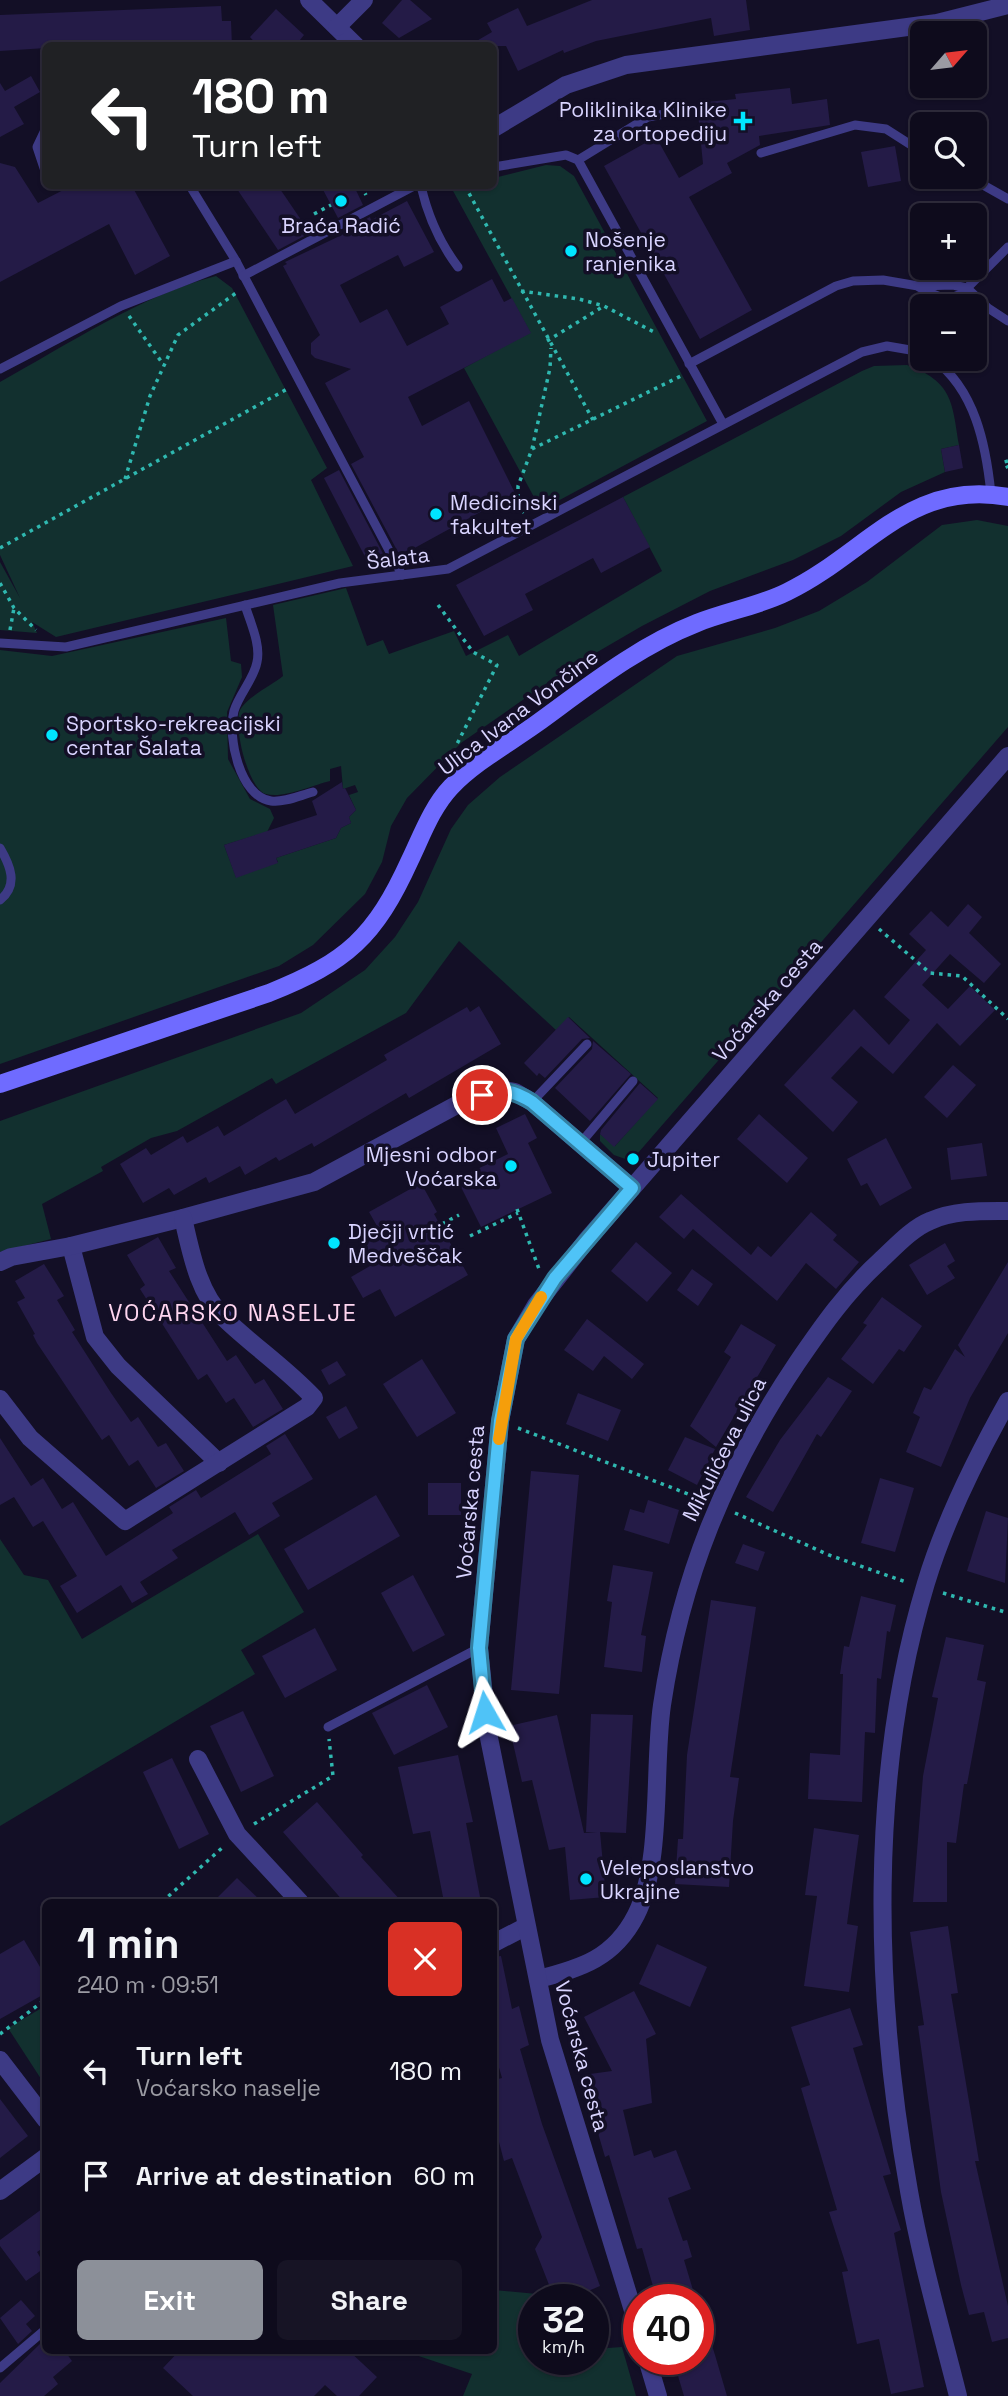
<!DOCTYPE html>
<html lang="en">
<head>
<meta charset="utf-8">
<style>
  body { margin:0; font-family:"Space Grotesk",sans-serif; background:#171425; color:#f1f3f6; height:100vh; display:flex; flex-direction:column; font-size:26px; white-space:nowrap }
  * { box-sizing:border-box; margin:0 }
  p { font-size:23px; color:#9b9ba3 }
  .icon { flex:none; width:38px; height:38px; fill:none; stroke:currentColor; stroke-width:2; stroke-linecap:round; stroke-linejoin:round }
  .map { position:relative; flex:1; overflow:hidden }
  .panel { position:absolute; left:42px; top:1899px; width:455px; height:455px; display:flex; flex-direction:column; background:#0e0b1c; border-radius:10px; box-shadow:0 2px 5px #0004,0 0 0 2px #2e2b3b }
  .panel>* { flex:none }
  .hud { position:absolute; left:42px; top:42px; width:455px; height:147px; border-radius:10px; box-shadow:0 2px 5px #0004,0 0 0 2px #2e2b3b; background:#202124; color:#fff; overflow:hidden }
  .needle { width:46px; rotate:62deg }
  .controls { position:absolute; left:910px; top:21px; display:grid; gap:14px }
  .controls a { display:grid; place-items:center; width:77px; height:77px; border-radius:10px; background:#0e0b1c; box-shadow:0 2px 5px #0004,0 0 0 2px #2e2b3b; font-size:35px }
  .speed { position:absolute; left:518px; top:2284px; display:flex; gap:14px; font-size:35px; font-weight:700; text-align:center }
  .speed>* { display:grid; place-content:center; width:91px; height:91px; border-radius:50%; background:#0e0b1c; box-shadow:0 2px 5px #0004,0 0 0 2px #2e2b3b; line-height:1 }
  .speed small { font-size:18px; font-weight:400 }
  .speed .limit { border:10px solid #d22; background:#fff; color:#111 }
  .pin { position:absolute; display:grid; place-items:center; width:60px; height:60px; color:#fff; margin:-30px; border:4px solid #fff; border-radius:50%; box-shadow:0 2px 7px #0007 }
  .me { position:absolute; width:77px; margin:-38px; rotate:354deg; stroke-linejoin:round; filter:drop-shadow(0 0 5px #0008) }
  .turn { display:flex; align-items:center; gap:24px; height:147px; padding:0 35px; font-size:32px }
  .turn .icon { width:91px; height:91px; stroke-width:2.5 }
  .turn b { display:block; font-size:49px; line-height:60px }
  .round { display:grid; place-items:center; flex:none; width:74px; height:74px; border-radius:10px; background:#171425 }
  .summary { display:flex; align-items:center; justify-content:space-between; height:119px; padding:0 35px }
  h1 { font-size:42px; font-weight:700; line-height:52px }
  .primary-button { display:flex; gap:14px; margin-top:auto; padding:14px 35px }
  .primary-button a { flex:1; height:80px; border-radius:10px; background:#8c9099; color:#fff; font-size:28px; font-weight:700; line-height:80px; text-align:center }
  .primary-button a+a { background:#171425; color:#f1f3f6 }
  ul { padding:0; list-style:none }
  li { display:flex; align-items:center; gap:21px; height:105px; padding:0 35px }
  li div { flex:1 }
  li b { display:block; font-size:26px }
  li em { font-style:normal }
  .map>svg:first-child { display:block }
</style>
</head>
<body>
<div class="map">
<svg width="1008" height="2396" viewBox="0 0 1008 2396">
  <rect width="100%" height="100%" fill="#130f26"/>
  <g fill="#12302f">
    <path d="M546 165 560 166 574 176 707 421 541 510 464 368 530 332 452 189 494 186V178Z"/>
    <path d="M216 276 232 288 327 468 311 480 353 566 56 637 32 622 37 633 0 630V562L20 598 0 555V382C65 346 144 294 216 276Z"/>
    <path d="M907 365C953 382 952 402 959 445L941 449 945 472 901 492 841 536 793 560 710 591 642 626 563 672 461 743 407 798 391 826 382 862 365 894 313 945 279 966 0 1064V650L52 656 226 618 231 661 241 664 242 677 227 712 228 759 250 799 270 809 274 818 267 832 224 845 236 877 278 862 276 858 336 838 341 828 351 823 349 817 356 810 349 795 358 792 355 785 343 789 341 766 330 769V781C313 785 283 799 266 794 248 789 233 726 240 710 247 697 272 685 283 676L273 605 346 588 367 646 383 640 389 654 454 631 466 656 508 635 519 656 662 571 623 497 862 371 874 366Z"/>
    <path d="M977 520 1008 526V727L631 1161 614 1155 600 1141V1134L615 1146 658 1098 569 1017 556 1030 459 941 406 1013 276 1084 272 1078 177 1131 151 1138 101 1167 103 1171 42 1204 51 1239 0 1252V1121L301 1013 365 970 395 937 418 902 451 829 468 805 500 777 677 656 775 628 819 611 867 582 942 525Z"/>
    <path d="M258 1534 304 1612 241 1650 255 1674 0 1826V1539L24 1575 48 1580 82 1639Z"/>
    <path d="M45 2006V2085L8 2028Z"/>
    <path d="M494 2290 537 2294 540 2299 534 2300V2359H593V2349L622 2347 636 2396H463L472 2374 401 2350H494Z"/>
  </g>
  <g fill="#241b47">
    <path d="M402 0H410L432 19 399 38 382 23Z"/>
    <path d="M592 0H746L750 30 714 36 711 18 596 41 564 53 563 50 518 71 506 46H468L492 32 487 23 518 8 527 26Z"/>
    <path d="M221 6 222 21H231L232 46H46V48L0 51V15Z"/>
    <path d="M276 9 304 35 295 46H258L250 37Z"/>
    <path d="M31 76 40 92 14 107 24 124 0 137V83L5 91Z"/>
    <path d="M790 88 792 104 827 99 830 125 759 136 760 145 727 163 732 173 689 197 752 310 700 339 604 166 656 137 679 178 703 164 697 103 736 99 735 94Z"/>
    <path d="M895 146 901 181 868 187 861 152Z"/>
    <path d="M0 163 15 167 38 203 71 186H132L170 256 135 275 109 224 0 282Z"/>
    <path d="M235 186H278L310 233 278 250Z"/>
    <path d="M321 186H354L363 205 338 218Z"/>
    <path d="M407 201 434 252 404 267 398 255 340 285 360 323 387 309 407 346 449 324 440 307 492 279 504 302 512 298 531 333 408 397 422 426 469 401 515 493 400 556 351 464 364 457 325 383 351 369 315 358 311 354V343L320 335 283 266 287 264 285 262 346 233 345 230 370 217 371 220Z"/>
    <path d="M959 445 963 468 945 472 941 449Z"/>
    <path d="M339 470 388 563 373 572 324 478Z"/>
    <path d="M623 497 650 547 601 573 593 558 525 594 533 610 484 636 456 585Z"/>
    <path d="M342 782 343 789 345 788 356 810 349 817 351 823 341 828 336 838 276 858 278 863 236 878 224 845 317 815 312 801Z"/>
    <path d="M968 904 982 917 969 933 1001 964 984 983 950 954 922 985 948 1009 970 986 995 1010 960 1046 937 1023 893 1074 861 1046 831 1078 858 1102 833 1132 784 1085 854 1009 889 1045 910 1020 884 997 926 950 909 934 931 911 948 927Z"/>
    <path d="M479 1006 501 1044 409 1098 406 1093 314 1147 312 1143 279 1161 276 1157 245 1175 240 1166 209 1183 206 1177 174 1195 169 1188 143 1203 120 1164 146 1148 151 1155 183 1136 187 1143 218 1126 224 1136 286 1099 295 1114 387 1060 384 1055 441 1022 467 1007 470 1012Z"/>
    <path d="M568 1017 590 1038 582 1039 545 1078 539 1073 537 1076 524 1063Z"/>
    <path d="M593 1041 631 1074 590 1121 555 1088 592 1049Z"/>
    <path d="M953 1065 976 1085 947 1118 924 1097Z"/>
    <path d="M640 1083 658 1099 614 1147 600 1134 601 1130Z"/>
    <path d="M525 1114 537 1138 528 1143 552 1193 481 1227 457 1179 508 1154 496 1128Z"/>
    <path d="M759 1114 808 1158 787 1183 737 1139Z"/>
    <path d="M886 1138 912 1188 880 1206 867 1183 861 1186 847 1159Z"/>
    <path d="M982 1143 987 1176 951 1180 947 1148Z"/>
    <path d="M421 1183 437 1212 434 1214 468 1275 395 1317 380 1289 363 1298 351 1277 370 1266 359 1245 381 1233 369 1212Z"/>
    <path d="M681 1194 751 1255 758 1246 771 1257 811 1212 837 1235 833 1240 859 1262 836 1289 806 1263 777 1301 693 1229 684 1239 659 1217Z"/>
    <path d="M158 1237 176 1268 169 1271 227 1361 236 1355 255 1384 264 1379 283 1409 253 1427 234 1398 226 1403 207 1374 198 1380 140 1289 145 1285 127 1255Z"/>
    <path d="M636 1242 672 1273 647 1302 611 1271Z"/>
    <path d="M945 1243 955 1261 947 1266 955 1278 927 1295 909 1265Z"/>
    <path d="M1008 1262V1333L970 1398 941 1467 906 1452 920 1417 913 1413 924 1387 931 1390 955 1349 965 1357 958 1345Z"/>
    <path d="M44 1264 64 1296 57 1300 75 1330 72 1332 111 1393 131 1422 138 1417 158 1447 166 1443 184 1471 156 1488 138 1460 129 1466 109 1435 102 1440 37 1343 33 1335 35 1334 17 1302 25 1298 15 1281Z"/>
    <path d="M692 1269 713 1284 698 1306 677 1290Z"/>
    <path d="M882 1297 922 1326 904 1352 899 1349 873 1384 841 1359 867 1325 863 1323Z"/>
    <path d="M587 1319 644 1364 632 1379 604 1356 593 1371 564 1350Z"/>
    <path d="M741 1324 776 1345 716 1447 690 1426 731 1357 724 1352Z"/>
    <path d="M422 1359 456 1413 417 1437 383 1384Z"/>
    <path d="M337 1361 346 1375 329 1385 321 1370Z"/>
    <path d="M828 1377 852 1391 821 1437 817 1434 773 1512 746 1497 780 1440Z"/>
    <path d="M578 1393 621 1410 608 1441 566 1424Z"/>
    <path d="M346 1406 358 1428 339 1439 326 1417Z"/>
    <path d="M285 1434 313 1479 272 1503 280 1516 249 1535 235 1512 172 1550 178 1558 140 1582 148 1594 132 1603 121 1585 77 1613 60 1586 77 1576 43 1521 33 1527 14 1497 0 1505V1438L31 1486 43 1478 62 1509 73 1502 106 1556 173 1513 169 1507 196 1490 201 1498 271 1454 266 1446Z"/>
    <path d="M685 1437 715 1449 697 1485 668 1470Z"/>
    <path d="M531 1471 579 1475 559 1694 511 1690Z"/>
    <path d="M880 1478 914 1488 895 1552 861 1543Z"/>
    <rect x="428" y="1483" width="33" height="32"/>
    <path d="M376 1495 400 1536 308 1590 284 1549Z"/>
    <path d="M648 1500 679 1510 669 1544 624 1530 630 1509 644 1513Z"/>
    <path d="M986 1511 1008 1518 1005 1583 967 1571Z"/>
    <path d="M743 1544 765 1552 758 1571 735 1563Z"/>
    <path d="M613 1565 653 1572 641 1635 646 1636 642 1672 604 1667 612 1602 607 1601Z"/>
    <path d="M413 1575 445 1635 413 1652 381 1593Z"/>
    <path d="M861 1596 896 1605 890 1632 887 1631 881 1679 877 1678 875 1733 865 1732 862 1802 808 1799 810 1753 840 1755 843 1674H840L844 1646 849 1647Z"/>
    <path d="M711 1600 756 1607 730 1777 739 1778 733 1821 729 1887 675 1884 678 1839H683L687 1755Z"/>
    <path d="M315 1628 337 1670 285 1698 262 1656Z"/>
    <path d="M946 1637 984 1645 977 1680 986 1682 967 1784H964L956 1843 947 1842V1902H913L923 1776 938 1698 932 1697Z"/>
    <path d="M427 1685 448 1727 394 1755 372 1713Z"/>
    <path d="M243 1711 274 1776 241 1792 210 1726Z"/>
    <path d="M591 1714 633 1715 626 1833 600 1832 606 1897 570 1900 565 1847 549 1850 532 1780 522 1782 509 1726 557 1715 584 1833 597 1832H586Z"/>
    <path d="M458 1755 473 1822 466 1823 480 1897 444 1902 430 1831 413 1834 398 1767Z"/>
    <path d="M172 1758 209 1834 179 1849 143 1772Z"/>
    <path d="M317 1802 363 1855 361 1857 402 1902H344L283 1832Z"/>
    <path d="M814 1828 859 1835 847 1924 858 1926 849 1992 804 1986 817 1896 805 1895Z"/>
    <path d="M237 1878 262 1902H213Z"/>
    <path d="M948 1926 958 1993 951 1994 979 2161H975L1008 2306V2338L992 2342 984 2312 969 2315 961 2285 941 2192 918 2026 924 2025 910 1932Z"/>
    <path d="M24 1940 46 1977V1993L0 2019V1954Z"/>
    <path d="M657 1944 707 1967 690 2007 639 1984Z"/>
    <path d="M501 1956 512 2009 519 2006 529 2045 520 2049 542 2124 600 2286 567 2300H555L535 2249 542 2237 512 2158 504 2161 494 2123V2080L502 2078 494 2050V1957Z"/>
    <path d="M634 1991 656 2034 646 2039 652 2103 623 2110 634 2156 651 2150 654 2158 676 2150 691 2189 668 2198 683 2241 687 2240 692 2257 684 2260 696 2300H657L642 2248 637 2249 609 2155 605 2157 596 2126 604 2123 590 2074 612 2071 584 2017Z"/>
    <path d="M850 2008 863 2045 853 2048 891 2174 883 2176 901 2230 894 2233 924 2387 891 2394 879 2339 857 2344 842 2272 848 2271 829 2212 837 2210 801 2088 810 2085 791 2027Z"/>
    <path d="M0 2099 28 2136 0 2158Z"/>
    <path d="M46 2206V2246L37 2252 46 2267 26 2281 0 2246V2240Z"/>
    <path d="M21 2300 35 2316 26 2324 32 2331 18 2344 0 2318Z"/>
    <path d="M702 2313 715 2355 727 2396H684L673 2359H698V2314Z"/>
    <path d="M42 2342 46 2350H64L72 2361 53 2377 58 2384 44 2396H0V2383Z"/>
    <path d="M180 2350H348L377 2377 359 2396H337L325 2385 314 2396H193L163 2368Z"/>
  </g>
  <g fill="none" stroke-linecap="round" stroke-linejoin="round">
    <g stroke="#2fb8b0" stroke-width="3.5" stroke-dasharray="3.5 5" stroke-linecap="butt">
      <path d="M361 186 366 195"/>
      <path d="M465 186 593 420"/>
      <path d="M314 214 331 205"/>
      <path d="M521 291 579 299 604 306 654 332"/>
      <path d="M129 316 163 364"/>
      <path d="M918 338 922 328"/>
      <path d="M547 341 604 306"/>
      <path d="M532 449 681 376"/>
      <path d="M1008 461 1004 462 1008 468"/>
      <path d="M125 479 150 396 178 335 236 293"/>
      <path d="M524 513 518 501V486L532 449 550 368 551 348"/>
      <path d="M0 548 289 388"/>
      <path d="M0 583 14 608 36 630"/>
      <path d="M438 605 473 652 497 665 457 744"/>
      <path d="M10 630 14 608"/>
      <path d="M879 929 930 973 962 976 1008 1019"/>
      <path d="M517 1209 539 1269"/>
      <path d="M427 1232 459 1215"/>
      <path d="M470 1236 518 1213"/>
      <path d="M518 1428 701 1499"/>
      <path d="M735 1513 829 1555 906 1582"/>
      <path d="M943 1593 1008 1613"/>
      <path d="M254 1824 333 1776 329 1739"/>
      <path d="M162 1902 223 1847"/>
      <path d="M0 2034 46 1999"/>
    </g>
    <g stroke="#3d3a85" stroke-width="9">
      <path d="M46 128 37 147 46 174"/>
      <path d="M761 153 855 125 886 129 922 152"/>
      <path d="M578 160 648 117 693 109"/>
      <path d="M494 167 566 155 578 160 723 424"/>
      <path d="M969 177 1008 199"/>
      <path d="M190 186 236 261 402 575"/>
      <path d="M421 186C428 217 439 242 458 267"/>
      <path d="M243 276 414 186"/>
      <path d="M919 287C933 295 946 302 961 294L1008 247"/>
      <path d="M933 359C975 389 986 445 991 494"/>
      <path d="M689 364 836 286 853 281 883 280 918 286 953 285 967 288 988 308 1008 321"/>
      <path d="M0 369 121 306 236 261"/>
      <path d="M245 605C250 622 261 644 257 662 254 679 239 694 234 711 227 737 240 797 271 801 284 803 301 795 313 792"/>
      <path d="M0 643 66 647 340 583 448 569 862 352 887 346 922 352"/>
      <path d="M0 848C10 865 19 885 0 900"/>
      <path d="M532 1102 587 1044"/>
      <path d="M579 1145 633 1081"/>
      <path d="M328 1727 479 1648"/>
      <path d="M0 2368 46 2329"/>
    </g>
    <g stroke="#3d3a85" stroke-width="18">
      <path d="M309 0 356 46"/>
      <path d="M337 27 364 0"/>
      <path d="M494 128 566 85 626 65 937 23 1008 5"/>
      <path d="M71 1246 95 1337 118 1366 219 1463"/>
      <path d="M0 1262 11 1257 71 1246 183 1218 314 1182 464 1101 500 1089 515 1092 532 1102 632 1188"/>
      <path d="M0 1399 30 1438 125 1521 307 1407 314 1398C286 1368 253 1346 224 1318 198 1293 191 1252 183 1218"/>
      <path d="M198 1759 237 1834 300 1902"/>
      <path d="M494 1943 525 1927"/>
      <path d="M538 1979C582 1968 614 1958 636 1915 663 1862 653 1766 662 1705 681 1578 725 1470 797 1363 823 1325 846 1292 880 1261 894 1248 912 1228 930 1221 954 1210 982 1211 1008 1211"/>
      <path d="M0 2060 46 2120"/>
      <path d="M0 2191 46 2157"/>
      <path d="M958 2396C941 2328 921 2260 909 2191 874 1996 868 1774 926 1583 945 1520 976 1458 1008 1401"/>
    </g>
    <g stroke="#3d3a85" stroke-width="18">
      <path d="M639 2330 550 2040 488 1733 479 1648 500 1421 516 1339 536 1305 586 1241 1008 756"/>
      <path d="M647 2359 658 2396"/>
    </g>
    <path stroke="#6f6bff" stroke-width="18" d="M0 1084 269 993C347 962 375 937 410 860 422 835 432 807 451 787 475 762 508 744 536 724 587 687 638 646 697 623 727 611 759 606 787 592 866 554 909 479 1008 497"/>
  </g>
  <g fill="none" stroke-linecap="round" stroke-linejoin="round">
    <defs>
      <path id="route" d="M482 1095C503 1088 514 1091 532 1102L632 1188 555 1278 516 1339 500 1421 479 1648 485 1712"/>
    </defs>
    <use href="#route" stroke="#337fa1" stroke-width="18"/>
    <use href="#route" stroke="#4fc3f7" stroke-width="12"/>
    <path stroke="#f59e0b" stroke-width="12" d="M499 1439 516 1339 541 1297"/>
  </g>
  <g fill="#00e5ff" stroke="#130f26" stroke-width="2.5">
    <path d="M739.5 110.5h7v7h7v7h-7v7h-7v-7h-7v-7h7z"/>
    <circle cx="341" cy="201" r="7"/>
    <circle cx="571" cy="251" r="7"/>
    <circle cx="436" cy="514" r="7"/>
    <circle cx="52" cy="735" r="7"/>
    <circle cx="633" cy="1159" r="7"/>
    <circle cx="511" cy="1166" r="7"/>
    <circle cx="334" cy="1243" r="7"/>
    <circle cx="586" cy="1879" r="7"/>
  </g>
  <g text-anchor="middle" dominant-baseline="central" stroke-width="7" stroke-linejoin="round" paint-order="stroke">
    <g font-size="21" fill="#d9d4ff" stroke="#130f26" text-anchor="start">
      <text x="727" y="109" text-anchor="end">Poliklinika Klinike<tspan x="727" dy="24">za ortopediju</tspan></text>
      <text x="341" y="225" text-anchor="middle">Braća Radić</text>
      <text x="585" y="239">Nošenje<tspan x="585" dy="24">ranjenika</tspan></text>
      <text x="450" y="502">Medicinski<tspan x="450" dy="24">fakultet</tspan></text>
      <text x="66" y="723">Sportsko-rekreacijski<tspan x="66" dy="24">centar Šalata</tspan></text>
      <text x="497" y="1154" text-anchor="end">Mjesni odbor<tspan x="497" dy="24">Voćarska</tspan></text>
      <text x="647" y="1159">Jupiter</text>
      <text x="348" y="1231">Dječji vrtić<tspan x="348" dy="24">Medveščak</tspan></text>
      <text x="600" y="1867">Veleposlanstvo<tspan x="600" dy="24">Ukrajine</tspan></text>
    </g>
    <g font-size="21" fill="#d9d4ff" stroke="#130f26">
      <text transform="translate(398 558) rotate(-7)">Šalata</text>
      <text transform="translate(518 712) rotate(-37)">Ulica Ivana Vončine</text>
      <text transform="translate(767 1000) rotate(-49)">Voćarska cesta</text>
      <text transform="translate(724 1449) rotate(-63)">Mikulićeva ulica</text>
      <text transform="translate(470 1502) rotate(-85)">Voćarska cesta</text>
      <text transform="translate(582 2056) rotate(75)">Voćarska cesta</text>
    </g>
    <g font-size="23" letter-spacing="2" fill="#ffd6f0" stroke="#130f26">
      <text x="233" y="1313">VOĆARSKO NASELJE</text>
    </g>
  </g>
</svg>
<div class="controls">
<a><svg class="needle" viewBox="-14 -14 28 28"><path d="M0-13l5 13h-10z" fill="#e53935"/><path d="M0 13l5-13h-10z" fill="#9b9ba3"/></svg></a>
<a><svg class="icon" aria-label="search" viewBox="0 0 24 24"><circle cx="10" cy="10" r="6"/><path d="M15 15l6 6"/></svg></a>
<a>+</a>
<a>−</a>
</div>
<div class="speed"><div>32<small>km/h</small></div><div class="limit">40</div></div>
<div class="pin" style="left:482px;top:1095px;background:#d93025"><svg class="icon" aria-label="arrive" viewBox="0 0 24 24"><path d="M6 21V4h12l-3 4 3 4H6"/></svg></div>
<svg class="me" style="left:485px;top:1712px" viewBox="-20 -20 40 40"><path d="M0-17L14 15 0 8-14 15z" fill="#4fc3f7" stroke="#fff" stroke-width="4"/></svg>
<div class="hud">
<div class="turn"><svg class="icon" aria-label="left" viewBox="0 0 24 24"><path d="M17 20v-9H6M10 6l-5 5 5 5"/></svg><div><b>180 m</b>Turn left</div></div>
</div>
<section class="panel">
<div class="summary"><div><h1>1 min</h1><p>240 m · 09:51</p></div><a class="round" style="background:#d93025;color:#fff"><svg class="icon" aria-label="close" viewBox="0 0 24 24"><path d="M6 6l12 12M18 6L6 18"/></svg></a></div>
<ul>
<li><svg class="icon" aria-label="left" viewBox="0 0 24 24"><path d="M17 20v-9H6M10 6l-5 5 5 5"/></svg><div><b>Turn left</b><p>Voćarsko naselje</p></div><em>180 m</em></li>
<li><svg class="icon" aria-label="arrive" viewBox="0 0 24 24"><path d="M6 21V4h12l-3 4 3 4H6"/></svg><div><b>Arrive at destination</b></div><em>60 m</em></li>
</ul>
<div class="primary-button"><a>Exit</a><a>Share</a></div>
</section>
</div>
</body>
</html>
